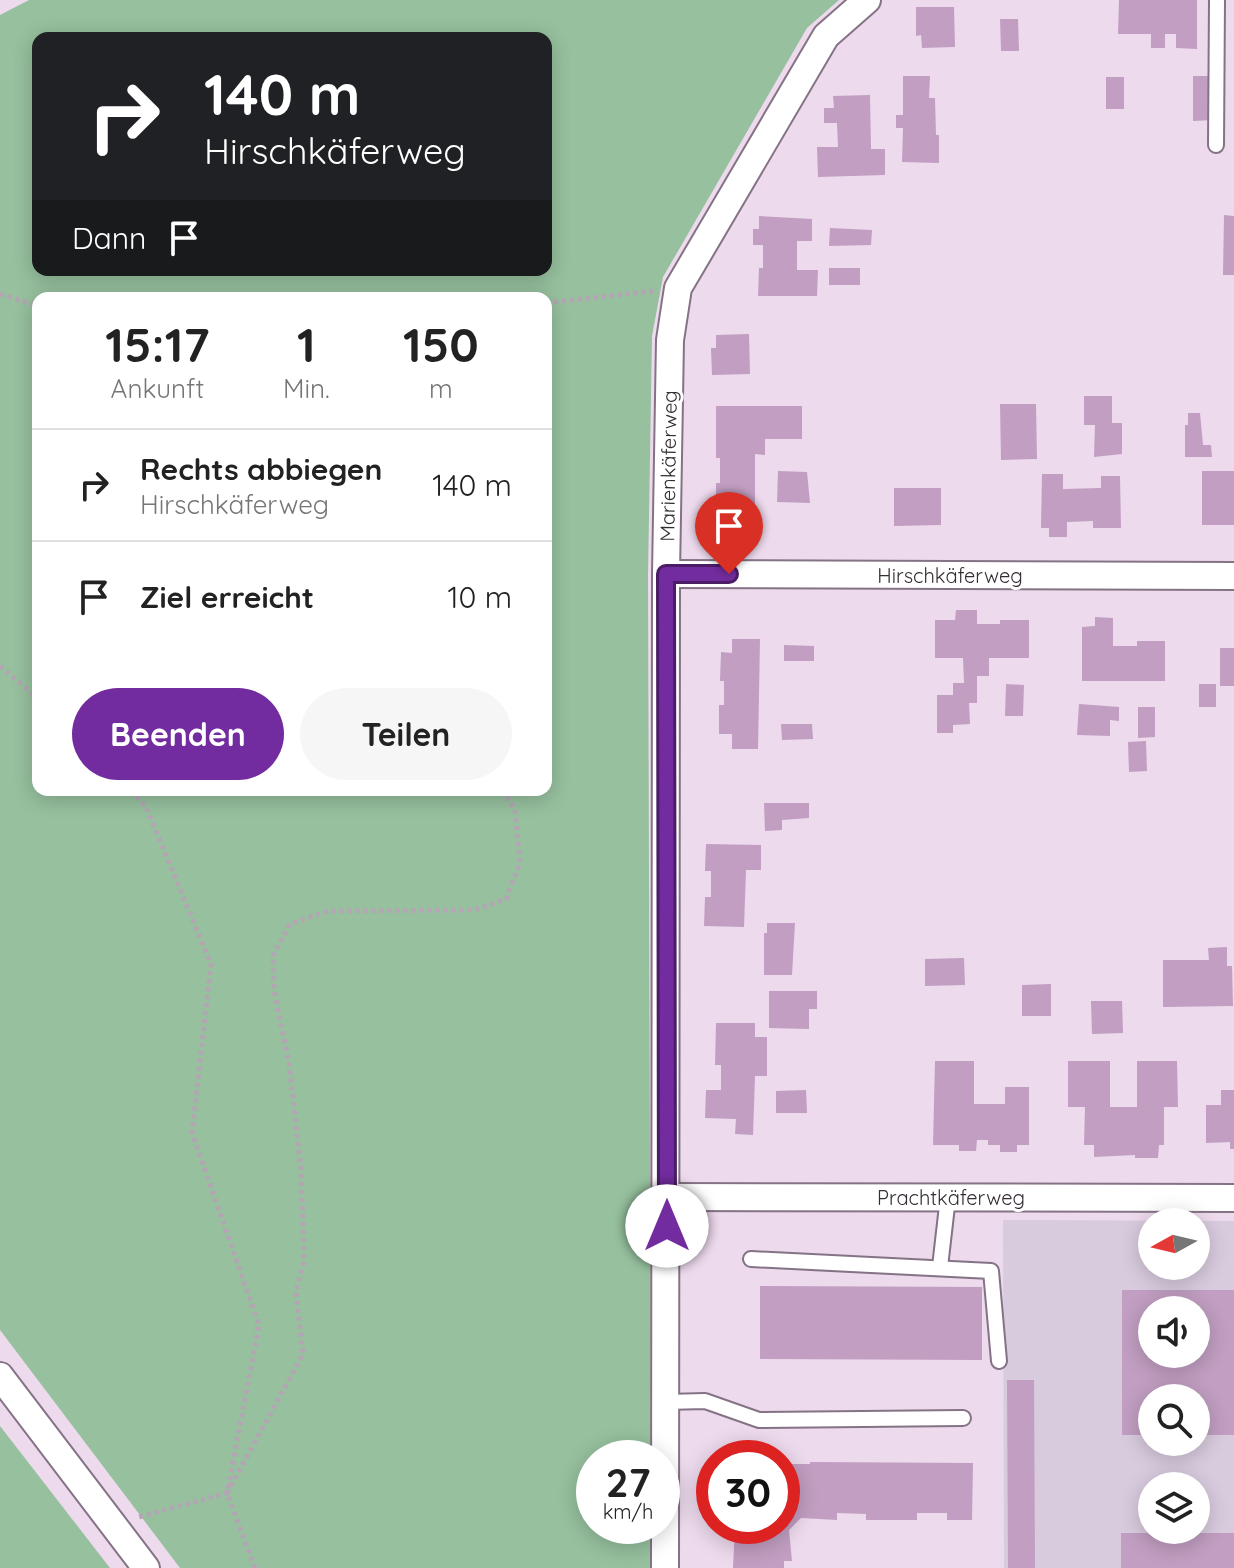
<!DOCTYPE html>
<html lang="de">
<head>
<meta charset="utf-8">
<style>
  body { margin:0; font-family:Quicksand,sans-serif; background:#f6f6f6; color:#222; height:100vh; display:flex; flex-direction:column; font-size:30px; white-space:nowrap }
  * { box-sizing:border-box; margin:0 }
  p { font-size:26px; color:#767676 }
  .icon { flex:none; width:44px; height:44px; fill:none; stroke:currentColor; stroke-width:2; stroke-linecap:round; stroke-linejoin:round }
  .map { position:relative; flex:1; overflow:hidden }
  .panel { position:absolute; left:32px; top:292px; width:520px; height:504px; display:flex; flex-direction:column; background:#fff; border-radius:16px; box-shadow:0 4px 20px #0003 }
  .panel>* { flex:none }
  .banner { position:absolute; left:32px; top:32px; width:520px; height:244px; border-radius:16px; box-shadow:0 4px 20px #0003; background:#202124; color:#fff; overflow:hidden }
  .needle { width:52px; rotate:262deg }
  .buttons { position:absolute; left:1138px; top:1208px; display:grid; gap:16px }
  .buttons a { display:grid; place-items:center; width:72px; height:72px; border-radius:50%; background:#fff; box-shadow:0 4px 20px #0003; font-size:40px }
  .speed { position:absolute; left:576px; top:1440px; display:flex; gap:16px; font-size:40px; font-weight:700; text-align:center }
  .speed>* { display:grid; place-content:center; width:104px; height:104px; border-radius:50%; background:#fff; box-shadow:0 4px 20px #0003; line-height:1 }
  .speed small { font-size:20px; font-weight:400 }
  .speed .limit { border:12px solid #d22; background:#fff; color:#111 }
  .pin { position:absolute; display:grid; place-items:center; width:68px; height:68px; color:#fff; margin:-82px -34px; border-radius:50% 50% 50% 0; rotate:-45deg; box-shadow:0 0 8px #0007 }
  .pin .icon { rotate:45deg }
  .me { position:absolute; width:88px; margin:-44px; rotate:0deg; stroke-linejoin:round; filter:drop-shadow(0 0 6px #0008) }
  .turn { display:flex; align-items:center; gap:28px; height:168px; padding:0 40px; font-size:36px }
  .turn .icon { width:104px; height:104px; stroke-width:2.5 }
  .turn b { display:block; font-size:56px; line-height:68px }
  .then { display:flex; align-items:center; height:76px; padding:0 40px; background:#0003; gap:16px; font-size:30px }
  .eta { display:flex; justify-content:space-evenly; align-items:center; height:136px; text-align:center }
  .eta b { font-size:48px; font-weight:700; line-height:56px }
  .cta { display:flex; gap:16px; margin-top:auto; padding:16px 40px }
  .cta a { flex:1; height:92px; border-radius:48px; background:#732c9f; color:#fff; font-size:32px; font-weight:700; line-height:92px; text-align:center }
  .cta a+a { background:#f6f6f6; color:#222 }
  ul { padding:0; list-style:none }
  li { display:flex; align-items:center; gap:24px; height:112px; padding:0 40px; border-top:2px solid #e0e0e0 }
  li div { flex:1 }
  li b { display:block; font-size:30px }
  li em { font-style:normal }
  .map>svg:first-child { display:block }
</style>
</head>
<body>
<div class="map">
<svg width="1234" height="1568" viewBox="0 0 1234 1568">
  <rect width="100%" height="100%" fill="#eddaed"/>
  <path fill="#d8cbde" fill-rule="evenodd" d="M1003 1220 1234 1221V1568H1004ZM1152 1222H1196V1266H1152ZM1152 1310H1196V1354H1152ZM1152 1398H1196V1442H1152ZM1152 1486H1196V1530H1152Z"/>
  <g fill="#96c09e" fill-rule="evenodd">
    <path d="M29 0H839L807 28 663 277 652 336 648 576 651 1458H594V1526H652V1568H180L0 1330V15ZM38 38H546V270H38ZM38 298H546V790H38Z"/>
    <path d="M0 1426 110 1568H0Z"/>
  </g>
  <g fill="#c19ec2" fill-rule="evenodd">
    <path d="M1119 0H1197V49L1176 48V34H1165V48H1151V34H1118Z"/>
    <path d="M916 7H954L955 47 922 48 921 35 916 36Z"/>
    <path d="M1000 19H1018L1019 51H1001Z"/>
    <path d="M903 76H930L929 98H935L936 135H939V163L902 162 903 128H896V115H903Z"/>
    <path d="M1193 76H1213V120L1193 121Z"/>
    <rect x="1106" y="77" width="18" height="32"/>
    <path d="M870 95 871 149H885V175L818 177 817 147H838L837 123H824V108H834L833 96Z"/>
    <path d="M1224 215 1234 216V275H1223Z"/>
    <path d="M759 216 812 219V241H797V270H818L817 296H758L759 268H763V245H753V229H759Z"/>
    <path d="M830 228 872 230 871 245 829 246Z"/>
    <rect x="829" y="268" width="31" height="17"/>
    <path d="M749 334 750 374 712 375 711 348H716V335Z"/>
    <path d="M1084 396H1112V423H1122V454L1094 457 1095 425H1084Z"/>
    <path d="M1000 404H1036L1037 459 1001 460Z"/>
    <path d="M716 406H802V439H765V455L755 454V527H716V483H720V458H716Z"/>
    <path d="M1188 413H1200L1203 445H1211L1212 457H1185V425H1188Z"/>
    <path d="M778 471 807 472 810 503 777 502Z"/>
    <rect x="1202" y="471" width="32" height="54"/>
    <path d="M1042 474H1063V489L1101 488V476H1120L1121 528H1093V521L1067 522V537H1049V528H1041Z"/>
    <path d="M894 488H941V525L894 526Z"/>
    <path d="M956 610H977V624H1000V620H1029V658H989V676H977V703H969L970 724 953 725V733H937V695H953V683H964L963 658H935V620H955Z"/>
    <path d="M1095 617 1113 618V646H1137V641H1165V681H1082V627L1095 626Z"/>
    <path d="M732 639H760L758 749H732V734H719V705H724V681H720L721 652 732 653Z"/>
    <path d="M784 645 814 646V661H784Z"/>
    <rect x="1220" y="648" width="14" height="38"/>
    <path d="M1006 684 1024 685 1023 716H1005Z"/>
    <rect x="1199" y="684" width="17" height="23"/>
    <path d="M1079 704 1119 707V721L1110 720V736L1077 735Z"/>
    <path d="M1138 707H1155V737L1138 738Z"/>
    <path d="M781 724H812L813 739 782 740Z"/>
    <path d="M1146 741 1147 771 1129 772 1128 742Z"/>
    <path d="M764 803H809V818L782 820V830L765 831Z"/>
    <path d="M706 844 761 845V870H746L744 927 704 926 705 897H711V871H705Z"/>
    <path d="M767 923H795L792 975H764V933H767Z"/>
    <path d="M1227 947V966H1232L1233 1006 1163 1007V960H1209L1208 948Z"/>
    <path d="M964 958 965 985 925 986V959Z"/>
    <path d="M1051 984V1016H1022V985Z"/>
    <path d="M769 991H817V1009H809V1029L769 1028Z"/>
    <path d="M1091 1001H1122L1123 1033 1092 1034Z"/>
    <path d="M716 1023H755V1037H767V1076H755L753 1135 735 1134 736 1119 705 1118 706 1090H721V1065H715Z"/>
    <path d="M935 1061H974V1104H1005V1087H1029V1145H1017V1152H1000V1145H988V1140H977L976 1151H959V1145H933Z"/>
    <path d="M1068 1061H1110V1107H1137V1061H1177L1178 1107H1164V1145H1159L1158 1158H1135V1155L1094 1157V1145H1084L1085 1107H1068Z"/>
    <path d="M806 1090 807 1113H776V1091Z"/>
    <path d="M1221 1090H1234V1149H1230V1142L1206 1143V1105H1221Z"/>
    <path d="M760 1286 982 1287V1360L760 1359Z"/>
    <path d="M1122 1290H1234V1435H1196V1398H1152V1435H1122ZM1152 1310H1196V1354H1152Z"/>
    <path d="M1007 1380H1034L1035 1568H1008Z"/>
    <path d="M810 1462 973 1463 972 1520H947V1513H917V1520H866V1514L837 1513V1520L801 1518 789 1530 792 1561H784V1568H733L735 1526H782V1464H810Z"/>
    <rect x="1121" y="1533" width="113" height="35"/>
  </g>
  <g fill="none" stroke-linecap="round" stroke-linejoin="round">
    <defs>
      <g id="lane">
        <path d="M1216 145 1217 0"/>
        <path d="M751 1259 991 1271 999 1361"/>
        <path d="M940 1267 948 1197"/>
        <path d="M666 1402 705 1401 759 1420 963 1418"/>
      </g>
      <g id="street">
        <path d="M666 574 1234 576"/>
        <path d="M667 1197 1234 1198"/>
        <path d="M0 1376 146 1568"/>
        <path d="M665 1568 666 574 670 340 678 288 826 36 867 0"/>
      </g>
    </defs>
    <use href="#lane" stroke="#847385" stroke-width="18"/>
    <use href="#street" stroke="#847385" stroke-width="30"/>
    <g stroke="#b4a5b4" stroke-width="5" stroke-dasharray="4 4" stroke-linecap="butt">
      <path d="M0 294 38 306"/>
      <path d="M546 303 653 291"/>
      <path d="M0 666 38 699"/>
      <path d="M131 790 146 807 211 964 192 1133 259 1325 227 1493 139 1517"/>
      <path d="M255 1568 227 1493 303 1354 296 1293 304 1260 301 1169 289 1063 274 990 273 956 290 924 328 911 474 910 506 899 520 863 515 810 503 790"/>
    </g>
    <use href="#lane" stroke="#fff" stroke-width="14"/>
    <use href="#street" stroke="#fff" stroke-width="26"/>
  </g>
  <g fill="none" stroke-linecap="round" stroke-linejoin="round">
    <defs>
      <path id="route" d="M667 1226 666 574H729"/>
    </defs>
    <use href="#route" stroke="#4b1d67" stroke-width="20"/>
    <use href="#route" stroke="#732c9f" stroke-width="14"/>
  </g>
  <g text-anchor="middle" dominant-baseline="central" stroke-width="6" stroke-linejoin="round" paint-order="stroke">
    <g font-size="20" fill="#342d34" stroke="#fff">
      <text transform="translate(668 466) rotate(-89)">Marienkäferweg</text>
      <text x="950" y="575">Hirschkäferweg</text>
      <text x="951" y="1197">Prachtkäferweg</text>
    </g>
  </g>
</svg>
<div class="buttons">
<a><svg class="needle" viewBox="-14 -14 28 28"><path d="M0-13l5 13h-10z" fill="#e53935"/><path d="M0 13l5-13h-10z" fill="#767676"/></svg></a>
<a><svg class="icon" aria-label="sound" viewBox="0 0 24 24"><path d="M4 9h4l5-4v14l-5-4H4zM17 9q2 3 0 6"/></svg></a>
<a><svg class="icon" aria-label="search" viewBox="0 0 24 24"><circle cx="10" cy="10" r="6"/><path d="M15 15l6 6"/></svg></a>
<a><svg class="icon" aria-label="layers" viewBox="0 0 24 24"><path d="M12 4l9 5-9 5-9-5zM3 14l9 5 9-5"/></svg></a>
</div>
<div class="speed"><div>27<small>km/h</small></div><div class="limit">30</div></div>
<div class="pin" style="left:729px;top:574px;background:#d93025"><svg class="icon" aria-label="arrive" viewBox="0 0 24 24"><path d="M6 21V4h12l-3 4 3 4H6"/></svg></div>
<svg class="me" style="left:667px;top:1226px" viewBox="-20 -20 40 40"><circle r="19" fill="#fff"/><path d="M0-13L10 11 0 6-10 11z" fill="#732c9f"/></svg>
<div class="banner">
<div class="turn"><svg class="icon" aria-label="right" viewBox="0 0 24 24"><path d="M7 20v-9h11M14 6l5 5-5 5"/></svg><div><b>140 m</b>Hirschkäferweg</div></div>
<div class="then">Dann<svg class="icon" aria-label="arrive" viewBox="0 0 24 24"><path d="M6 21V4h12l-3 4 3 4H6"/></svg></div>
</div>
<section class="panel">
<div class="eta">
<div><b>15:17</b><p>Ankunft</p></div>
<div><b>1</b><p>Min.</p></div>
<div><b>150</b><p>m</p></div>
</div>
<ul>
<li><svg class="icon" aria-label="right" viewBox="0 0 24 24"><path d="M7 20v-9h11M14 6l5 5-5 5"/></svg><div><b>Rechts abbiegen</b><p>Hirschkäferweg</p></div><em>140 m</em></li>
<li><svg class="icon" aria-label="arrive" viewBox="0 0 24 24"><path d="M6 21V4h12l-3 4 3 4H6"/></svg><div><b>Ziel erreicht</b></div><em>10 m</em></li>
</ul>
<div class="cta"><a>Beenden</a><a>Teilen</a></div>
</section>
</div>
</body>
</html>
